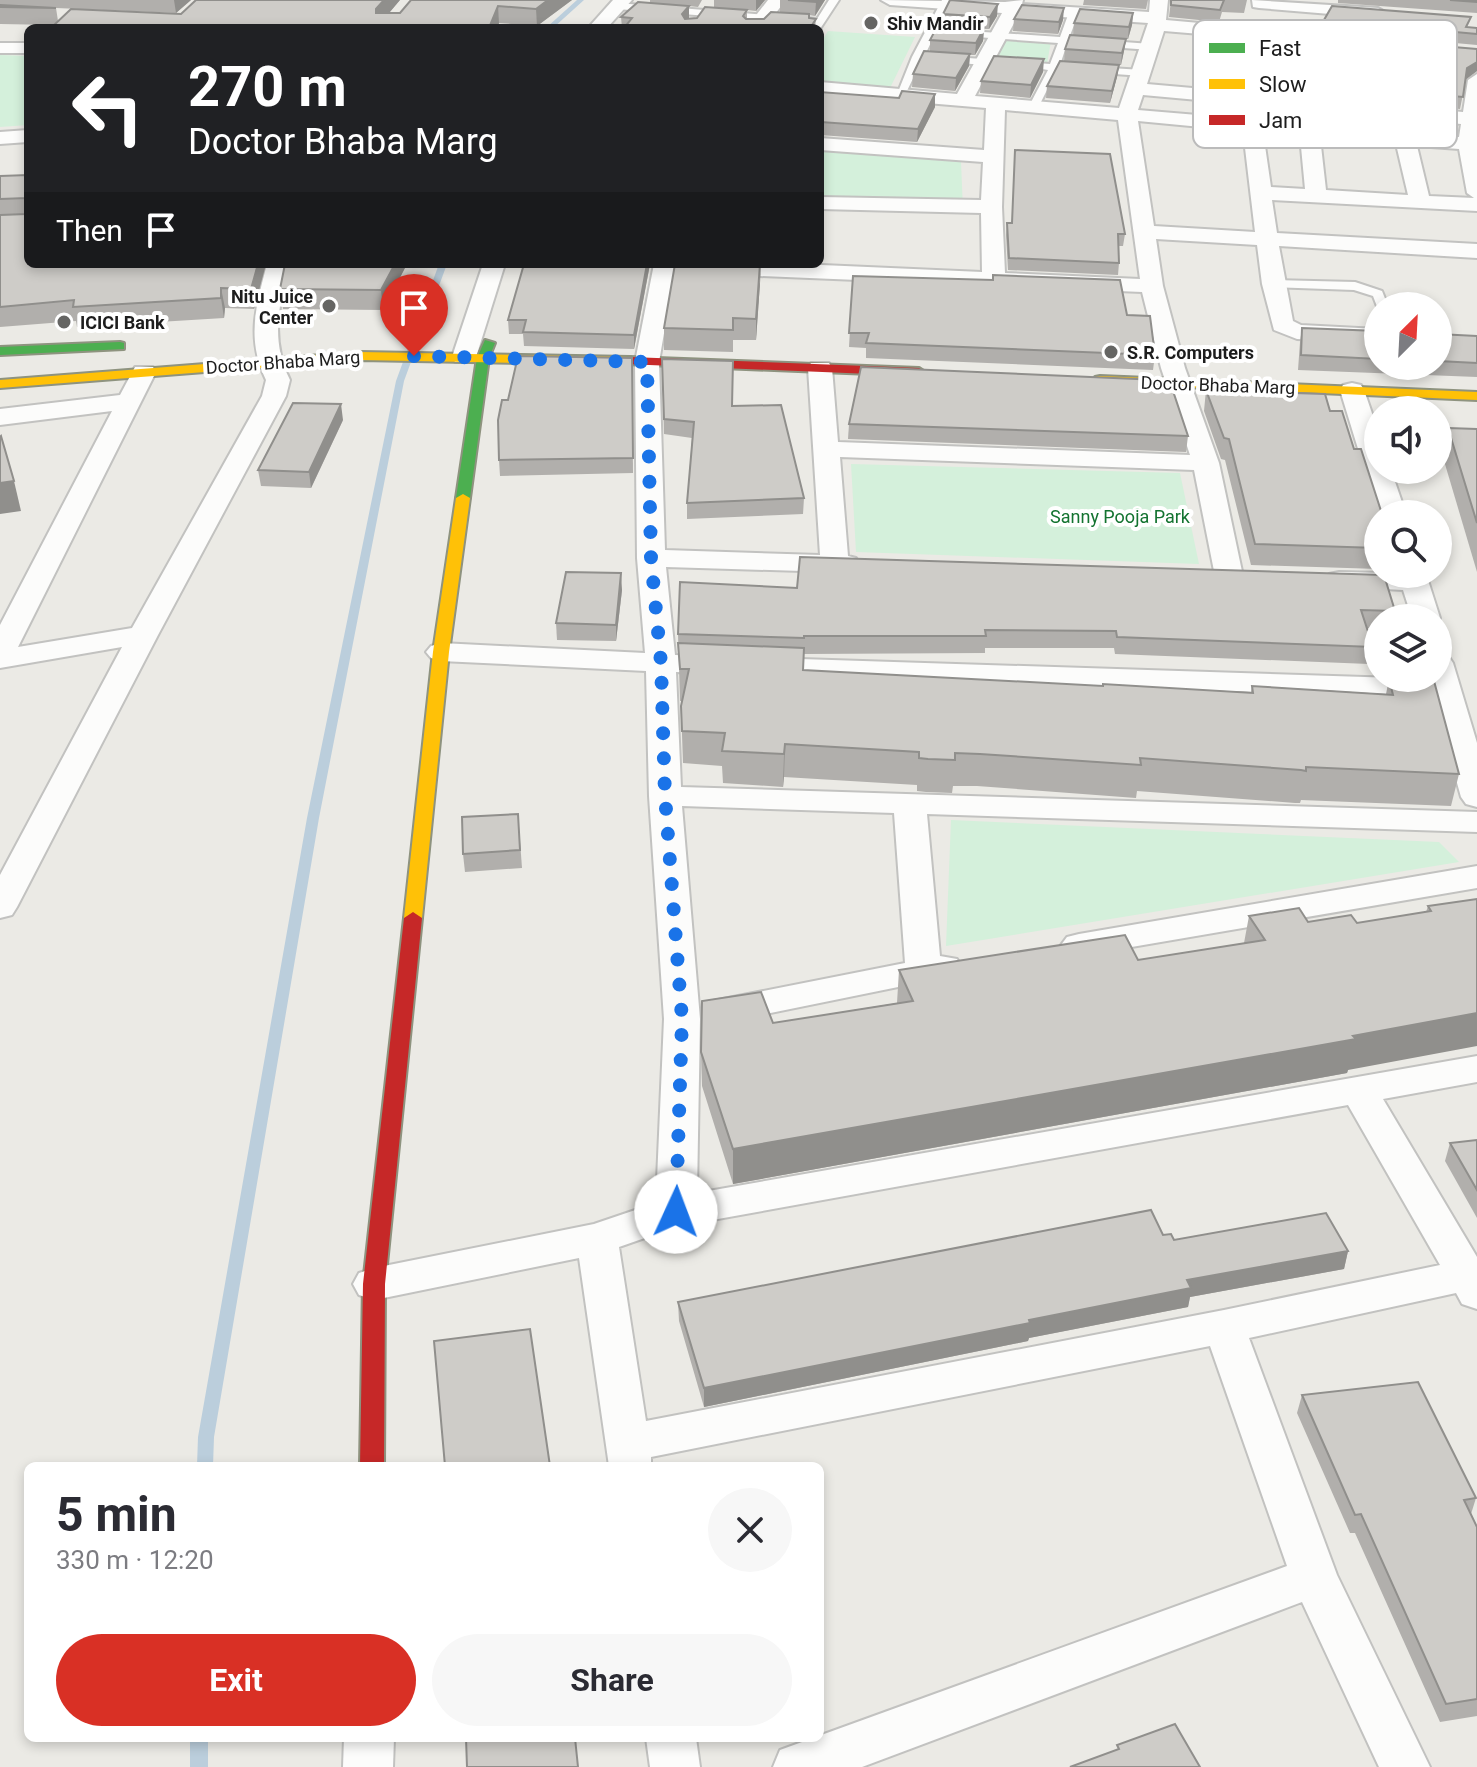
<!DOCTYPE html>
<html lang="en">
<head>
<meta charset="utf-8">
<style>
  body { margin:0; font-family:Roboto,sans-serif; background:#f7f7f7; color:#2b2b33; height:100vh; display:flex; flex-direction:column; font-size:30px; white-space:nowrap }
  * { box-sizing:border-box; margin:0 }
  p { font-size:26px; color:#7c7c81 }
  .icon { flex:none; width:44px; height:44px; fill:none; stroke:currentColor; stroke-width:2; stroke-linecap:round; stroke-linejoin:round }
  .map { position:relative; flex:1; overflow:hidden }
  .panel { position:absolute; left:24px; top:1462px; width:800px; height:280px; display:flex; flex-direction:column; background:#fff; border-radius:12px; box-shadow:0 4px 12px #0003 }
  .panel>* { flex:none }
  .top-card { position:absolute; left:24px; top:24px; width:800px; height:244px; border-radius:12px; box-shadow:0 4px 12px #0003; background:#202124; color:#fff; overflow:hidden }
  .needle { width:52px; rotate:24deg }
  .tools { position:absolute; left:1364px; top:292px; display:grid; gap:16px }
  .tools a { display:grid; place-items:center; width:88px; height:88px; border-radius:50%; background:#fff; box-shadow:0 4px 12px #0003; font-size:40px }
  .pin { position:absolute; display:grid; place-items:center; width:68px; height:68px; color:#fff; margin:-82px -34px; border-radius:50% 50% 50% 0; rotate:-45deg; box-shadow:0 0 8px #0007 }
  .pin .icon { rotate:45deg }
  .me { position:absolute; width:88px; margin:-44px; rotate:2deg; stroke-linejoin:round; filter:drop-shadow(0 0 6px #0008) }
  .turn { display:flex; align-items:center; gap:28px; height:168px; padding:0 32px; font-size:36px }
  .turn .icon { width:104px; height:104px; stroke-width:2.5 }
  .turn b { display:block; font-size:56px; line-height:68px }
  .then { display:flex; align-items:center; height:76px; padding:0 32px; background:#0003; gap:16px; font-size:30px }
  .round { display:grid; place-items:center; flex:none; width:84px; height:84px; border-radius:42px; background:#f7f7f7 }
  .summary { display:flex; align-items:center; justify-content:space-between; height:136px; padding:0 32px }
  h1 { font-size:48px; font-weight:700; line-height:60px }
  .action { display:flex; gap:16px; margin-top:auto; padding:16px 32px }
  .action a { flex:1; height:92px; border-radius:48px; background:#d93025; color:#fff; font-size:32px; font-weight:700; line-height:92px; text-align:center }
  .action a+a { background:#f7f7f7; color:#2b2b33 }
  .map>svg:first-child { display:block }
</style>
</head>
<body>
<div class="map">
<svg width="1477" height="1767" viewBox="0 0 1477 1767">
  <rect width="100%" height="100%" fill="#ebeae5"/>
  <g fill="#d4f0db">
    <path d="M828 31 915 37 890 88 820 83V44Z"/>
    <path d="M1005 39 1051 41 1047 64 996 60Z"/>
    <path d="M0 55 28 56V125L0 127Z"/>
    <path d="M820 150 961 162 963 210 820 208Z"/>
    <path d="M851 464 1180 473 1199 564 856 552Z"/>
    <path d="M951 820 1439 842 1459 862 946 946Z"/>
  </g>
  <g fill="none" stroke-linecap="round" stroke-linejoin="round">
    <g fill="#bbcedc" fill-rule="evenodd">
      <path d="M577 0H584L553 28H546Z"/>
      <path d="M439 264H447L404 381 319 818 214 1437 213 1466H197L198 1437 307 818 396 381Z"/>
      <rect x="190" y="1738" width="18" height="29"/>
    </g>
    <defs>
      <g id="lane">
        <path d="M829 0H839L820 29 811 28 814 24 617 9 612 6 617 3 817 19Z"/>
        <path d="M942 0H952L938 29 1060 37 1068 15 1073 12 1078 15 1069 38 1151 44 1156 47 1151 50 1067 44 1060 65 1143 70 1148 73 1143 76 1057 70 1039 106 1034 109 1029 106 1048 70 1018 65 1023 62 1050 64 1058 43 935 34 925 55 997 60 1002 63 997 66 922 60 904 97H896L912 57Z"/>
        <path d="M1273 280 1355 282 1382 291 1388 306H1378V309L1373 296 1354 290 1269 287V281Z"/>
      </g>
      <g id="street">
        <path d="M613 0H632L607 28H588Z"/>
        <path d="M768 0H786L764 28H746Z"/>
        <path d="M881 0 1005 2 1023 0 1022 4 1149 12 1150 0H1168L1166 20 1380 39 1389 44 1380 49 1164 31 1147 84 1463 112 1468 80 1477 74V211L1272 200 1277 233 1477 244V258L1279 246 1293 321 1301 325 1378 329V343L1297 339 1274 330 1262 284 1257 245 1156 239 1163 286 1185 368 1219 463 1243 576 1239 582 1229 584 1219 582 1215 576 1194 470 840 457 848 556 856 558 860 564 856 570 835 572 666 567 675 655 1428 679 1438 678V654L1449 657 1453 663 1477 743V807L1466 804 1461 797 1433 698 676 672 681 787 1477 812V832L927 814 940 956 957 959 962 967 957 975 721 1023 708 1020 703 1011 708 1002 905 963 894 813 682 806 700 1019 697 1193 1477 1056V1082L1383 1099 1477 1257V1309L1462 1304 1456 1293 1249 1338 1337 1575 1430 1767H1379L1302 1602 862 1767H773L780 1750 1287 1566 1210 1346 651 1457V1466H609L579 1258 374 1300 359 1295 353 1284 359 1273 374 1268 594 1224 656 1203 664 1019 649 796 646 671 441 661 431 658 426 652 431 646 441 643 645 653 637 558 635 362 654 264H676L659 362 665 550 820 555 808 368 811 363H829L832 368 838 442 1190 455 1161 368 1142 292 713 274 702 267 704 264H799L982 272 981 213 820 209V197L981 200 983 162 820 150V138L984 150 986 108 820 94V82L957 94 1002 13 890 5ZM1019 14 1148 23 1119 108 975 96ZM1143 95 1461 124 1459 137 1138 110ZM1005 110 1118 120 1140 279 1005 273 1002 207ZM1138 121 1243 131 1255 232 1154 226ZM1263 132 1300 136 1305 189 1271 187ZM1320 137 1396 144 1408 195 1326 190ZM1417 146 1459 149 1467 193 1474 198 1429 196ZM1348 1105 1440 1265 1224 1310 646 1421 619 1247 679 1226Z"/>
        <path d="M1252 0 1378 8 1387 13 1378 18 1259 8 1253 7Z"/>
        <rect x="0" y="43" width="28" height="10"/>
        <path d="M1245 59 1384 67 1393 73 1384 79 1238 69 1236 65Z"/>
        <path d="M28 130V142L0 144V132Z"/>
        <path d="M267 264H289C279 306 270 340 290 380L286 396 158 635 17 907 12 915 0 918V875L122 647 0 668V625L112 411 0 425V409L120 395 135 367H153L156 372 18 647 132 628 262 396 266 380C246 339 256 306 267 264Z"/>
        <path d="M483 264H505L476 357 473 362H455L452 357Z"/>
        <path d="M1352 383 1361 385 1364 390 1378 431V470H1391L1406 514H1378L1340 390 1343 385Z"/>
        <path d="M1339 572 1426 574 1440 618 1438 622V618H1412L1403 590 1329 586 1325 580 1329 574Z"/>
        <path d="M1477 866V888L1079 956 1067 953 1061 945 1067 937 1079 934Z"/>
        <path d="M344 1738H394L393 1767H343Z"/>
        <path d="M646 1738H696L700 1767H650Z"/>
      </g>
      <g id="fast">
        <path d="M485 340 495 343 489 358 470 498 463 502 456 498 477 358Z"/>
        <path d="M120 342 124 343V349L0 355V347Z"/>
      </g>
      <g id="slow">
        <path d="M360 352 630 357 636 361 630 365 360 360 0 388V380Z"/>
        <path d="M1100 376 1477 392V400L1095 383V377Z"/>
        <path d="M463 494 470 498 449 652 422 918 413 924 404 918 433 652 456 498Z"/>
      </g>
      <g id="jam">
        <path d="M630 357 919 368 925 372 919 376 625 364 624 361Z"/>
        <path d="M413 912 422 918 385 1284 384 1466H360L363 1284 404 918Z"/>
      </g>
    </defs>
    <use href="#lane" stroke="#c2c2c0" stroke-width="4"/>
    <use href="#street" stroke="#c2c2c0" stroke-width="4"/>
    <use href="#fast" stroke="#8e937f" stroke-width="4"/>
    <use href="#slow" stroke="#8e937f" stroke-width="4"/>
    <use href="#jam" stroke="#8e937f" stroke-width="4"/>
    <use href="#lane" fill="#fcfcfb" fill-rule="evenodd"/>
    <use href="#street" fill="#fcfcfb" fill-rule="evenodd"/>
    <use href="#fast" fill="#4caf50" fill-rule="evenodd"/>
    <use href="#slow" fill="#ffc107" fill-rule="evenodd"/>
    <use href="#jam" fill="#c62828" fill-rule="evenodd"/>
  </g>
  <g fill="#b1afac">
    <path d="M0 0H191L176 13 56 8 58 21 400 0 389 13 572 0 537 26 499 23 497 28H53L54 25 0 24Z"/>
    <path d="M650 0H702L698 7 689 6V18H697L714 7V0H765L756 11 747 10V19H764L780 12V0H825L815 16 809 15V18L816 19 815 28H622L621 17 650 3Z"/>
    <path d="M1084 0H1148L1146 9 1083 5Z"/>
    <path d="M1171 0H1247L1244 13 1222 12 1219 22 1169 17Z"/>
    <path d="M1338 0H1477V13L1338 3Z"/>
    <path d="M1133 13 1132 25 1128 39H1126L1124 51 1121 65H1119L1117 77 1110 103 1046 98 1047 86 1064 61 1065 49 1073 35 1074 23Z"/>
    <path d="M943 14 997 16 989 29H984L983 41 975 55H970L969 66 955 91 912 87 913 74 930 51V40L943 25Z"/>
    <path d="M1014 19 1063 20 1058 34 1013 31Z"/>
    <path d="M1324 20 1477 28V45L1323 31Z"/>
    <path d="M1477 49V71L1466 79 1460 109 1392 103 1396 72 1386 64 1328 61 1330 50Z"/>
    <path d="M1043 72 1030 98 980 93 981 81Z"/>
    <path d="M820 92 899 98 935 94V107L917 142 820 135Z"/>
    <path d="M28 175V264H266L254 309 225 308 224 318 77 327 76 321 0 327V176Z"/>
    <path d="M1007 223 1125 234 1123 246H1118L1119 263 1118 275 1008 270 1006 235Z"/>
    <path d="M407 264 383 310 283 309 280 289Z"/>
    <path d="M650 264 634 349 524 346 523 334H509L508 320Z"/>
    <path d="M853 276 1127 315 1155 355 1153 370 866 358V348L849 347Z"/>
    <path d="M760 283 756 340H733V352L664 350V328Z"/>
    <path d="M1302 328 1378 331V366H1438V334L1477 336V377L1298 370 1300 342Z"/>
    <path d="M632 358 633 473 500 476 499 460 508 400Z"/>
    <path d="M662 359 732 406 804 498 803 514 687 519V503L692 438 664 434Z"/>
    <path d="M1160 387 1188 436 1186 452 848 439 849 424Z"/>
    <path d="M1206 390 1330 411 1354 449 1378 514V569L1251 565 1225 460 1221 459 1204 411Z"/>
    <path d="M343 420 311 488 261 486 258 470Z"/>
    <path d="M1448 428 1477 429V572L1442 454Z"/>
    <path d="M797 588 1395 611 1394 618H1378V628H1367L1373 647 1369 664 1115 654 1114 648H985V653L804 654 803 670 1102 686 1251 692 1252 686 1386 694 1389 679 1459 774 1451 806 1301 800 1300 803H1295L1137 791 1136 798 977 786H953L952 793 926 792 917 791V785L784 777 783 787 723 783 722 766 683 763 681 706 682 701H680L678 634Z"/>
    <path d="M622 590 616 641 557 640 556 623Z"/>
    <path d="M518 814 522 868 465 872 463 854Z"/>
    <path d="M1477 899 1348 1070 1347 1073 733 1184 702 1086 701 1052 773 1023 897 1003 899 970 1138 960 1244 943 1249 916 1308 922 1357 923 1426 912 1428 906Z"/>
    <path d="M1477 1140V1218L1445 1161 1450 1143Z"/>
    <path d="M1163 1235 1174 1240 1348 1251 1344 1269 1190 1297 1188 1307 1029 1338 1028 1341 704 1407 679 1321 678 1302Z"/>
    <path d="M1302 1395 1476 1498 1471 1514 1477 1527V1716L1440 1722 1355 1533H1350L1297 1413Z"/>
  </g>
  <g fill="#908f8c">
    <path d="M174 0H191L176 13Z"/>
    <path d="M384 0H400L378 26 376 9Z"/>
    <path d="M548 0H572L537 26 536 9Z"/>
    <path d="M756 0H765L756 11Z"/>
    <path d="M817 0H825L815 16 816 2Z"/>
    <path d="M998 4 997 16 989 29 990 17Z"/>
    <path d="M498 6 499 23 497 28H489Z"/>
    <path d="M689 6V18L683 26 682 14Z"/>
    <path d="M1064 8 1063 20 1058 34 1059 22Z"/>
    <path d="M1133 13 1132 25 1128 39 1129 27Z"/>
    <path d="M984 28 983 41 975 55 976 43Z"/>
    <path d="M1126 39 1124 51 1121 65 1122 53Z"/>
    <path d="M970 54 969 66 955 91 956 78Z"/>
    <path d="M1044 59 1043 72 1030 98 1031 85Z"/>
    <path d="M1477 62V71L1465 80 1467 68Z"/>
    <path d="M1119 65 1117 77 1110 103 1112 91Z"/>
    <path d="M935 94V107L917 142 918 129Z"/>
    <path d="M258 264H266L254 309 251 289Z"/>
    <path d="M395 264H407L383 310 381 290Z"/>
    <path d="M647 264H650L634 349V335Z"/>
    <path d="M761 264 760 283 756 340V319Z"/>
    <path d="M221 288 225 308 224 318 221 298Z"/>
    <path d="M341 404 343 420 311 488 309 472Z"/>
    <path d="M14 481 21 511 0 514V483Z"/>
    <path d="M621 573 622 590 616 641V625Z"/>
    <path d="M785 744 784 777 783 787 784 754Z"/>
    <path d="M1477 1013V1046L1348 1070 1347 1073 733 1184V1149Z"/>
    <path d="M1348 1251 1344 1269 1190 1297 1188 1307 1029 1338 1028 1341 704 1407V1388L1029 1320 1187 1280Z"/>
  </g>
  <g fill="#ceccc8" stroke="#908f8c" stroke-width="2">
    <path d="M196 0H384L376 9V13H400L411 0H548L536 9 498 6 489 28H132L53 26 71 9 181 14Z"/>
    <path d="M788 0H817L816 2Z"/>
    <path d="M950 0 998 4 990 17 943 14Z"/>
    <path d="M1171 0H1224L1220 10 1171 5Z"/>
    <path d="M1450 0H1477V2Z"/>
    <path d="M638 2 689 6 682 14 685 19 697 18 705 7 747 10 743 16 746 19H764L771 12 809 14V18L816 19 810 28H624L632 18 621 17Z"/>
    <path d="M0 5 56 8 0 7Z"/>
    <path d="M1022 5 1064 8 1059 22 1014 19Z"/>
    <path d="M1332 6 1471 17 1466 27 1477 28V34L1324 20Z"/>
    <path d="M1080 9 1133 13 1129 27 1074 23Z"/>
    <path d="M938 25 984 28 976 43 930 40Z"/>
    <path d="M1070 35 1126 39 1122 53 1065 49Z"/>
    <path d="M1335 37 1477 49V62L1467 68 1463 97 1394 91 1398 61 1388 53 1330 50Z"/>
    <path d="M924 51 970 54 956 78 913 74Z"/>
    <path d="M994 56 1044 59 1031 85 981 81Z"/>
    <path d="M1060 61 1119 65 1112 91 1047 86Z"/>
    <path d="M902 91 935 94 918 129 821 122 820 123V92L899 98Z"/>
    <path d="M1015 150 1110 154 1125 234H1118L1119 263 1009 258 1007 223H1012Z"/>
    <path d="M28 175V264H258L251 289 221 288V298L73 307 74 300 0 307V215L26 214V198L0 199V176Z"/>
    <path d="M285 264H395L381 290 280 289Z"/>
    <path d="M524 264H647L634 335 523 332 526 320H508Z"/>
    <path d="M675 264H760L756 319 733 318V330L664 328Z"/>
    <path d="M993 275 1120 280 1127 315 1150 316 1155 355 866 343 869 333H849L853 276 993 280Z"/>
    <path d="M1302 328 1378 331V359L1301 355Z"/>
    <path d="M1438 334 1477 336V363L1438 361Z"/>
    <path d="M518 356 632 358 633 458 499 460 498 420 502 400H508Z"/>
    <path d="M662 359 733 361 732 406 781 405 804 498 687 503 694 422 664 419Z"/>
    <path d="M861 367 1159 380 1160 387 1172 388 1188 436 849 424Z"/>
    <path d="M1206 390 1325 394 1330 411H1342L1354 449H1361L1382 514H1378V548L1255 544 1229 439 1224 438Z"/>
    <path d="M293 403 341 404 309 472 258 470Z"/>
    <path d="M1448 428 1477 429V523Z"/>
    <path d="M1 436 14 481 0 483V437Z"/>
    <path d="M800 557 1384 575 1395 611 1361 610 1373 647 1117 637 1116 631 985 630 986 636H804V638L678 634 680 582 797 588Z"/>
    <path d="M566 572 621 573 616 625 556 623Z"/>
    <path d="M678 643 804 648 803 670 1103 686V684L1253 693 1252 686 1393 695 1389 679 1434 681 1459 774 1306 767V771L1301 770 1140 758 1141 765 980 754 955 753V760L928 759 919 758V752L785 744 784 754 722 751 725 733 682 731 681 706 689 669H680Z"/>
    <path d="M518 814 520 850 463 854 462 817Z"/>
    <path d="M1477 899V1013L1353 1036 1356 1039 733 1149 701 1052 702 1001 761 992 773 1023 913 1001 899 970 1125 935 1138 960 1265 940 1249 916 1299 908 1308 922 1351 915 1357 923 1431 911 1428 906Z"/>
    <path d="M1477 1140V1190L1450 1143Z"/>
    <path d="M1151 1210 1163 1235 1171 1234 1174 1240 1326 1213 1348 1251 1187 1280 1191 1288 1029 1320 1030 1323 704 1388 678 1302Z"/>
    <path d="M530 1329 550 1466H445L434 1341Z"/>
    <path d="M1418 1382 1476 1498 1464 1500 1477 1527V1699L1446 1704 1361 1514 1355 1515 1302 1395Z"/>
    <path d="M1175 1724 1200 1767H1070L1119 1749 1117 1745Z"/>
    <path d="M466 1738H575L578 1767H467Z"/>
  </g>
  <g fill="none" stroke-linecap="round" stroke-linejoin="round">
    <path stroke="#1a73e8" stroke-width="14" stroke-dasharray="0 25.2" d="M414 356 647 362 651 558 661 663 665 796 682 1019 676 1212"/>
  </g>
  <g fill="#656563" stroke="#fff" stroke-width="3">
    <circle cx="871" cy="23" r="8"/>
    <circle cx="329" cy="306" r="8"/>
    <circle cx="64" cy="322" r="8"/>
    <circle cx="1111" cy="352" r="8"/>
  </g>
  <g text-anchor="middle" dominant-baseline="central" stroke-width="8" stroke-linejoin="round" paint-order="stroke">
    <g font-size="18" font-weight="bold" fill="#1d1d1d" stroke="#fff" text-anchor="start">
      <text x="887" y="23">Shiv Mandir</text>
      <text x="313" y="296" text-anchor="end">Nitu Juice<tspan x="313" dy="21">Center</tspan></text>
      <text x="80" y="322">ICICI Bank</text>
      <text x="1127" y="352">S.R. Computers</text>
    </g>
    <g font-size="18" fill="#1d1d1d" stroke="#fff">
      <text transform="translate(283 362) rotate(-4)">Doctor Bhaba Marg</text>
      <text transform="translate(1218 385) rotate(2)">Doctor Bhaba Marg</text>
    </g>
    <g font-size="18" fill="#137330" stroke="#fff">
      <text x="1120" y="516">Sanny Pooja Park</text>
    </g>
  </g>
  <rect x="1193" y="20" width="264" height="128" rx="12" fill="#fff" stroke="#bbb" stroke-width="2"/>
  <rect x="1209" y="43" width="36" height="10" fill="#4caf50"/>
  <rect x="1209" y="79" width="36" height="10" fill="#ffc107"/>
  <rect x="1209" y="115" width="36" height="10" fill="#c62828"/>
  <g font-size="22" fill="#1d1d1d">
    <text x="1259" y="56">Fast</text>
    <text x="1259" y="92">Slow</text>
    <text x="1259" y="128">Jam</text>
  </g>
</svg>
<div class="tools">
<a><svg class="needle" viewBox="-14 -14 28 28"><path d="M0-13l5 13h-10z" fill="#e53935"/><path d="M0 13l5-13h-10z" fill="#7c7c81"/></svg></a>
<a><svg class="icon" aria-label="sound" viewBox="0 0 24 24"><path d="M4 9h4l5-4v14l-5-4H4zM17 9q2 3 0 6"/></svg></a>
<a><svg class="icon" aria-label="search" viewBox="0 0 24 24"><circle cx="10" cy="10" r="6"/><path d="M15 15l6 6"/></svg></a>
<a><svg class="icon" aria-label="layers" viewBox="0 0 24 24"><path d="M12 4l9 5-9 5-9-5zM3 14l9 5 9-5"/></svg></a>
</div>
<div class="pin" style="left:414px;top:356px;background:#d93025"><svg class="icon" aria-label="arrive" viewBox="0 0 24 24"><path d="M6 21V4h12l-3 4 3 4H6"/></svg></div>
<svg class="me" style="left:676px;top:1212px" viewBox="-20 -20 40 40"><circle r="19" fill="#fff"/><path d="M0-13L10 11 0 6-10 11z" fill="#1a73e8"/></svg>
<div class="top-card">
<div class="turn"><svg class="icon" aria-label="left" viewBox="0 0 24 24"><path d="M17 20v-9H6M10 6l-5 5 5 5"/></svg><div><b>270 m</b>Doctor Bhaba Marg</div></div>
<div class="then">Then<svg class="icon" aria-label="arrive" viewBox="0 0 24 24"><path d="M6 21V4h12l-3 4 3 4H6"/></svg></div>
</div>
<section class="panel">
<div class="summary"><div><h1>5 min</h1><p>330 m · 12:20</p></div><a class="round"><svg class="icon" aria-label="close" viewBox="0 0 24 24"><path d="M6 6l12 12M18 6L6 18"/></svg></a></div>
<div class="action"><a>Exit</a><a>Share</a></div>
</section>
</div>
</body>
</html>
